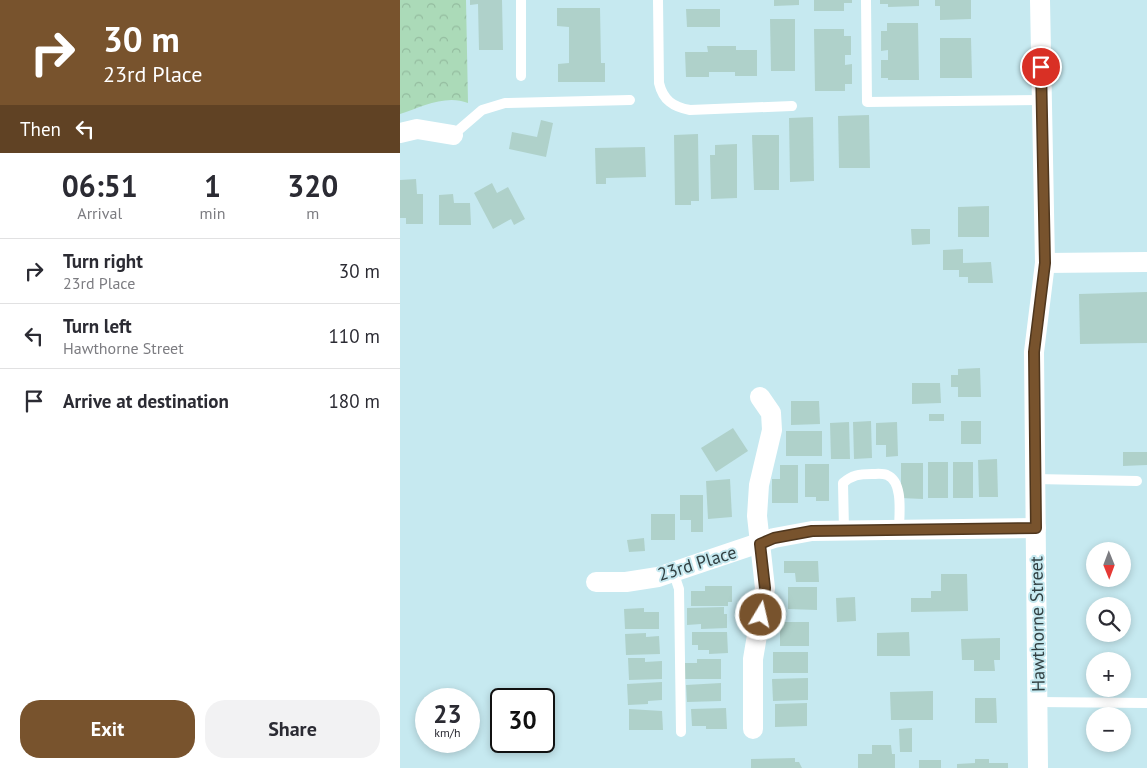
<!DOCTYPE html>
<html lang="en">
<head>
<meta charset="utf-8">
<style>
  body { margin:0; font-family:"PT Sans",sans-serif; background:#f2f2f3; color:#2b2b33; height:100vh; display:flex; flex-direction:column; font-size:19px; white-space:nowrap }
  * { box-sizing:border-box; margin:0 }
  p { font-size:16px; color:#7c7c81 }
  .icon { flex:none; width:28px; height:28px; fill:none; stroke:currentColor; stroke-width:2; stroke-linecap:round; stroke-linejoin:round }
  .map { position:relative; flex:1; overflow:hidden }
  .side { display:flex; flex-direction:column; background:#fff; width:400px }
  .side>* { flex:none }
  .top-card { background:#78532d; color:#fff; overflow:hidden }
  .needle { width:32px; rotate:179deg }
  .controls { position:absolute; left:686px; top:542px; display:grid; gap:10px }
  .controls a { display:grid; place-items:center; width:45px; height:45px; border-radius:50%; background:#fff; box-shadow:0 2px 8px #0003; font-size:25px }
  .speed { position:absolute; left:15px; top:688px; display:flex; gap:10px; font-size:25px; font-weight:700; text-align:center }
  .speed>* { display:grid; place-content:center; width:65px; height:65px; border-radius:50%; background:#fff; box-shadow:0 2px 8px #0003; line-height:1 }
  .speed small { font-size:12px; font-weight:400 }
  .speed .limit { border:2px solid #111; border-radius:8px; background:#fff; color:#111 }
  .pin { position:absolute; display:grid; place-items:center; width:42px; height:42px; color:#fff; margin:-21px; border:2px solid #fff; border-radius:50%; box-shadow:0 1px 5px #0007 }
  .me { position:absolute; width:55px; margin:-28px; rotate:9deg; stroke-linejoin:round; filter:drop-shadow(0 0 4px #0008) }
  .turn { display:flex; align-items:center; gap:18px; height:105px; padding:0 20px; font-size:22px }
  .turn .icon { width:65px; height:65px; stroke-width:2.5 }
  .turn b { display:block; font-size:35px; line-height:42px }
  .then { display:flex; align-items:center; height:48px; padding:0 20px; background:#0003; gap:10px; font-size:19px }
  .eta { display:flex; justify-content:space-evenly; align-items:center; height:85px; text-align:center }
  .eta b { font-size:30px; font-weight:700; line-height:35px }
  .action { display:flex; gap:10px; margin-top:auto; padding:10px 20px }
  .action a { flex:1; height:58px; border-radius:20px; background:#78532d; color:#fff; font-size:20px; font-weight:700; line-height:58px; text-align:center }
  .action a+a { background:#f2f2f3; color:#2b2b33 }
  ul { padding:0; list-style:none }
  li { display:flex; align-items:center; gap:15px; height:65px; padding:0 20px; border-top:1px solid #e1e1e2 }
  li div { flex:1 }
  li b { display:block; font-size:19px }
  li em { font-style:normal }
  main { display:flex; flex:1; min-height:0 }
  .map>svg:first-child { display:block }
</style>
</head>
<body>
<main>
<section class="side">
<div class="top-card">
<div class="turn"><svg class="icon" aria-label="right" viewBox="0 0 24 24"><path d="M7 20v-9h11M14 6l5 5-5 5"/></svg><div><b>30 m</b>23rd Place</div></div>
<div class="then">Then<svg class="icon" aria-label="left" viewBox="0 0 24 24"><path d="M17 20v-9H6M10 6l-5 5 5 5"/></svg></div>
</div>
<div class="eta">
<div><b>06:51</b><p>Arrival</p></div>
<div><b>1</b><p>min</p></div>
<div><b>320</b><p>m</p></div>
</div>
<ul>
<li><svg class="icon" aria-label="right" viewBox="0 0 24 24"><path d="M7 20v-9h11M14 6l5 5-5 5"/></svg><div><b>Turn right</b><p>23rd Place</p></div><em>30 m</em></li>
<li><svg class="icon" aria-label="left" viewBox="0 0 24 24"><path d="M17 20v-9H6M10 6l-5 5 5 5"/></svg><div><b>Turn left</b><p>Hawthorne Street</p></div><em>110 m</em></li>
<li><svg class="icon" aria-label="arrive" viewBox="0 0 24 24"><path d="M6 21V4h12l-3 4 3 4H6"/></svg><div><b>Arrive at destination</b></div><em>180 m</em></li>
</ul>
<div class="action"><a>Exit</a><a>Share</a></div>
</section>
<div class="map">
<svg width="747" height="768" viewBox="0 0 747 768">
  <defs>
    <pattern id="park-crowns" width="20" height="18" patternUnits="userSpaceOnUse" patternTransform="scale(1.25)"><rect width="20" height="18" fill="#abdab8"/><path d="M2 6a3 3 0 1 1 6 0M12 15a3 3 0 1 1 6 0" fill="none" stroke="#94bc9f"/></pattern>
  </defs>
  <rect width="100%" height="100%" fill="#c6e9f0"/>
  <path fill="url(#park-crowns)" d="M0 0H66L68 103C46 94 21 107 0 114Z"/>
  <g fill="#afd1ca">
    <path d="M70 0H102L103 50H79L78 4 70 5Z"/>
    <path d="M374 0H399V5L374 6Z"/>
    <path d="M414 0H452V3H444V11H414Z"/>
    <path d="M480 0H519V6L488 7V4H480Z"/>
    <path d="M535 0H571V19L540 20V6H535Z"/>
    <path d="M157 8H200L201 63H205V82H158V64L169 63V27L157 26Z"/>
    <path d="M286 9H320V27H287Z"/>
    <path d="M370 19H395V71H371Z"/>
    <path d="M487 23H518L519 80H488V78H481V60H488V50L481 51V31H487Z"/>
    <path d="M414 29H444V36H451V55H445V65L452 64V84H445V91H415Z"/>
    <path d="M540 38H571L572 78H540Z"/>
    <path d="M307 46H336V50H357V76H335V72H309V77H286L285 52H308Z"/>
    <path d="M469 115 470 168H439L438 116Z"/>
    <path d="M413 117 414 181 390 182 389 118Z"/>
    <path d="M141 120 153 123 146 157 109 149 112 132 137 137Z"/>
    <path d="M298 134 299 201H291V205H275L274 135Z"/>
    <path d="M352 135H379V190H354Z"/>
    <path d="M337 144V198L311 199 310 155H315V145Z"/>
    <path d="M245 147 246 177 206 178V184H196L195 148Z"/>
    <path d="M16 179 17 194H23V224H6V218H0V180Z"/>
    <path d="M92 183 97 193 108 187 125 219 114 225 111 219 93 229 74 193Z"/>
    <path d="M53 194 54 203H70L71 225H39V195Z"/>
    <path d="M589 206V237H558V207Z"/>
    <path d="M511 229H530V244L512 245Z"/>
    <path d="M563 249V263L591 262 593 283H568V277H559V270H543V250Z"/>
    <path d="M747 292V343L680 344 679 294Z"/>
    <path d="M580 368 581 397H558V387H551V375H558V369Z"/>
    <path d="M512 383H540L541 403 512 404Z"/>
    <path d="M391 401H419L420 424 391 425Z"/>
    <rect x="529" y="414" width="15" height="7"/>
    <path d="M471 421 472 458 454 459 453 422Z"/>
    <rect x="561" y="421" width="20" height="23"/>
    <path d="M449 422 450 459H431L430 423Z"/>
    <path d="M497 422 498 456 486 457V445H476V423Z"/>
    <path d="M333 428 348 451 316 472 301 448Z"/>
    <rect x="386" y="431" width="36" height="25"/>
    <path d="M723 452H747V465L723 466Z"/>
    <path d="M597 459 598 497H579L578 460Z"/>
    <rect x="528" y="462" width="20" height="36"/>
    <rect x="553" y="462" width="20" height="36"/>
    <path d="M501 463H523V499L501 498Z"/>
    <path d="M405 464H429V501H416V497H405Z"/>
    <path d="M380 465H398V503H372V479H380Z"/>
    <path d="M330 479 332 517 308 519 306 481Z"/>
    <path d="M280 495H303V532H291V520H280Z"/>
    <rect x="251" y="514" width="24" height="26"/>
    <path d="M244 538 245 551 229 552 227 540Z"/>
    <path d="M384 561H418L419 582H396L395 573H384Z"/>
    <path d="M541 574H567L568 611 511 612V598H531V591H541Z"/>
    <path d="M305 586H332V602H328V606H291V591H305Z"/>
    <path d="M388 587H417V610L388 609Z"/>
    <path d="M455 597 456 621 437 622 436 598Z"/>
    <path d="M324 607V614H327V628L301 629V624L287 625V608Z"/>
    <path d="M244 608V612H259V629H225L224 609Z"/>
    <rect x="380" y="622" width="29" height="24"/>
    <path d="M292 632H327L328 653 309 654V650H298V645H292Z"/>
    <path d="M509 632 510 656H477V633Z"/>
    <path d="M246 633V637L259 636 260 654 226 655 225 634Z"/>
    <path d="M600 638V660H594L595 671H574V660H562L561 639Z"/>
    <rect x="373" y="652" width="35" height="21"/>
    <path d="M228 658H245V662L262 661V679L229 680Z"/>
    <path d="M297 659H321V679H285V663H297Z"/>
    <path d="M408 678V700L373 701 372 679Z"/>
    <path d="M262 682V700L248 701V704L228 705 227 684Z"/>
    <path d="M321 683V701L287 702 286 685Z"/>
    <path d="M533 691V720H491L490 692Z"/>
    <path d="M575 698H596L597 723H575Z"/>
    <path d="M407 703V726L375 727V704Z"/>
    <path d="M326 708 327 729H306V726H292L291 709Z"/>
    <path d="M229 709 262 711 263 730H229Z"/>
    <path d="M512 728V752H500L499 729Z"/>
    <path d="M472 745H491L492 754H495V768H458V754H472Z"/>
    <path d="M395 758V762H399L402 768H351V759Z"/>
    <path d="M575 759H589V763H608V768H557V764L575 763Z"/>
    <rect x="519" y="760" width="22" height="8"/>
  </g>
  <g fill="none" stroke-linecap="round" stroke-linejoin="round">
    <g stroke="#fff" stroke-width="10">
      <path d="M121 0V76"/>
      <path d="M258 0 259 83C263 100 273 107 290 110L392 106"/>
      <path d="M466 0 467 102 641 100"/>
      <path d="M53 135 82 110 105 103 230 100"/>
      <path d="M635 479 737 481"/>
      <path d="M444 530 443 483C452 475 459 474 472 474 476 474 483 473 487 475 504 482 499 515 499 530"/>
      <path d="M273 571 279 589 281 732"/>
      <path d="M637 702 747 703"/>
    </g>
    <g stroke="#fff" stroke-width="20">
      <path d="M0 133 17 129 53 135"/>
      <path d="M645 263 747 262"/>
      <path d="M196 582H226L258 577 374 538 412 531 636 528"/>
      <path d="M353 729V659L365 588 357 516 359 485 372 430 371 413 360 397"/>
      <path d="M638 768 634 352 645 263 640 0"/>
    </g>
  </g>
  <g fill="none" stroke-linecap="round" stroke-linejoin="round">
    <defs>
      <path id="route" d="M361 615 365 588 360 544 374 538 412 531 636 528 634 352 645 263 641 67"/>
    </defs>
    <use href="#route" stroke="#4e361d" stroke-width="12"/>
    <use href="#route" stroke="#78532d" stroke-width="9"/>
  </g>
  <g text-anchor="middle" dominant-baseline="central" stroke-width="4" stroke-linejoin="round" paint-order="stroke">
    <g font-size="18" fill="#324042" stroke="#c6e9f0">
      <text transform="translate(297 563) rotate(-17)">23rd Place</text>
      <text transform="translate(637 624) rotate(-91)">Hawthorne Street</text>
    </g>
  </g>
</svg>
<div class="controls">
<a><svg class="needle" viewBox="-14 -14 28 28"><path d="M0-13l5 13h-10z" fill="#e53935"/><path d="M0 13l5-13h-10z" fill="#7c7c81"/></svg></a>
<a><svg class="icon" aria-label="search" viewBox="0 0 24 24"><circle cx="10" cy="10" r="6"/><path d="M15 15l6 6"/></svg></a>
<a>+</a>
<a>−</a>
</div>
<div class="speed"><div>23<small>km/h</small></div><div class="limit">30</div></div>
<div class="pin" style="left:641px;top:67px;background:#d93025"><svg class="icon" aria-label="arrive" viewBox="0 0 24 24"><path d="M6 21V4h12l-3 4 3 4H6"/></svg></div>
<svg class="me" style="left:361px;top:615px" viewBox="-20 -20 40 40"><circle r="17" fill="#78532d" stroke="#fff" stroke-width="3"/><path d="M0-11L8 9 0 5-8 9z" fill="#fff"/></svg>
</div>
</main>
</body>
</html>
